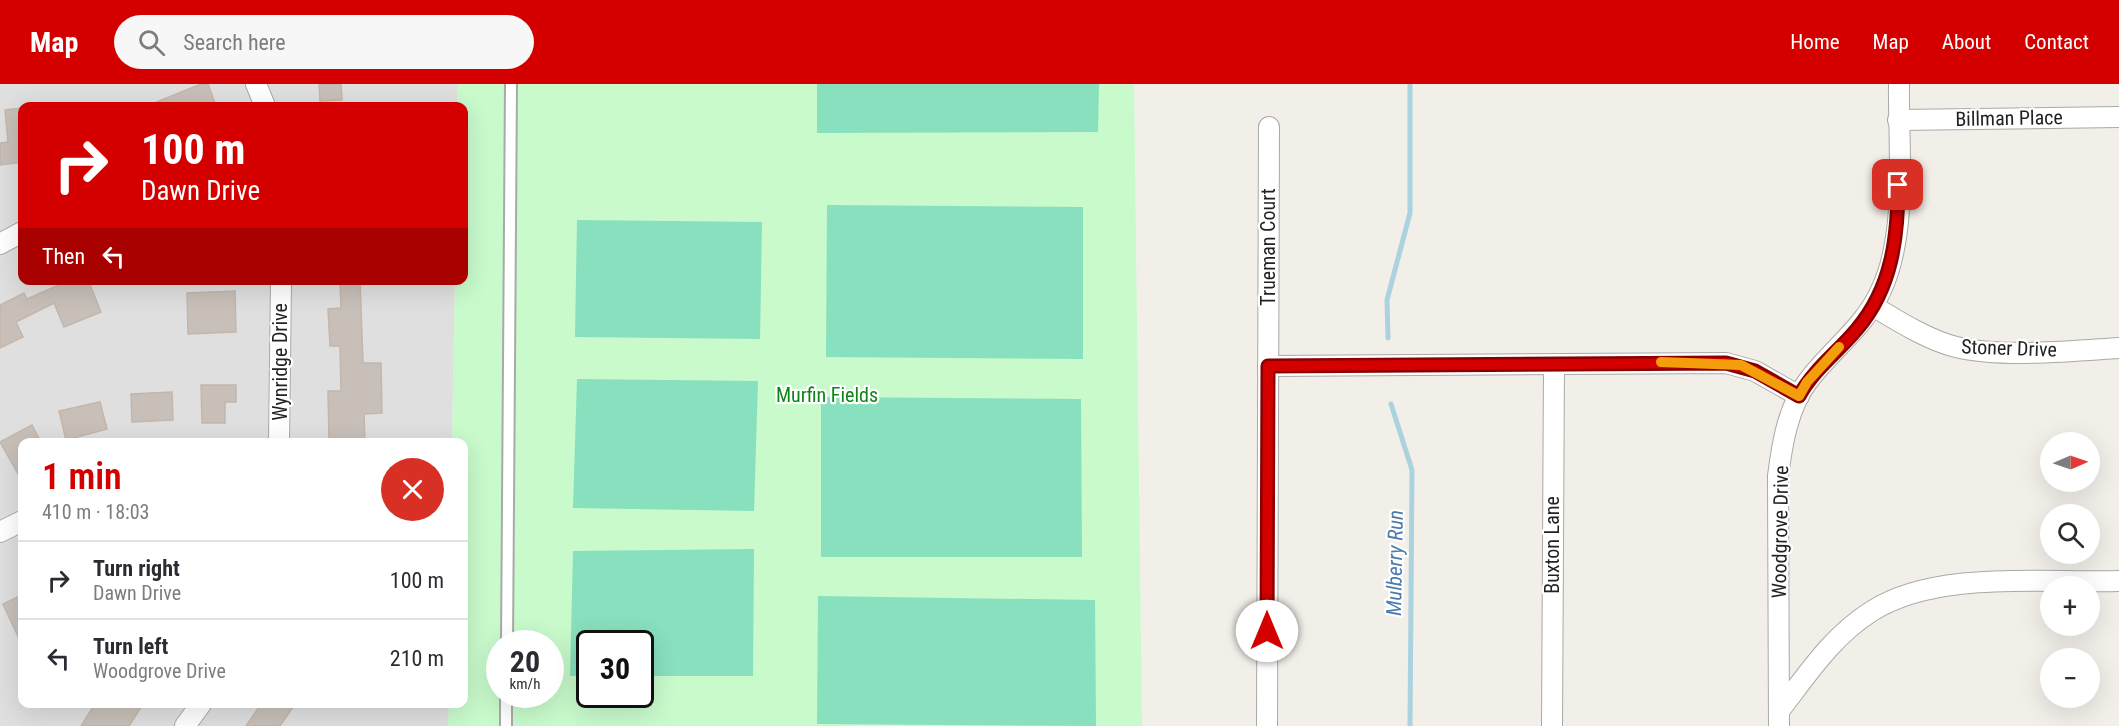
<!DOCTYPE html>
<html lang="en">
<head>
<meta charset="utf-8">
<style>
  body { margin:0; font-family:"Roboto Condensed",sans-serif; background:#f7f7f7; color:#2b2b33; height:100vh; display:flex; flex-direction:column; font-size:22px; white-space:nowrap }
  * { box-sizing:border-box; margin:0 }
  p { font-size:20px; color:#7c7c81 }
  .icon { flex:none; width:33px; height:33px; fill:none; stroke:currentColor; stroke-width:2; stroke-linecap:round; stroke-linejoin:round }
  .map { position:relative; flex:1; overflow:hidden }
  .sheet { position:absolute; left:18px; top:354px; width:450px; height:270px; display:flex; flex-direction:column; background:#fff; border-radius:12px; box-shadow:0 6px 24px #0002 }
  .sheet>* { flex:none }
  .top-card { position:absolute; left:18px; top:18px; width:450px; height:183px; border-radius:12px; box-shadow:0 6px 24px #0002; background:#d40000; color:#fff; overflow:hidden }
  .needle { width:39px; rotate:88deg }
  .fabs { position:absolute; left:2040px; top:348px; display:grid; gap:12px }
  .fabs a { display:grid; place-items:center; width:60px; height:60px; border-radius:50%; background:#fff; box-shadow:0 6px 24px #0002; font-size:30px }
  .speed { position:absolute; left:486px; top:546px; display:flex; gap:12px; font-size:30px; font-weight:700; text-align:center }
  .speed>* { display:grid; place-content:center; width:78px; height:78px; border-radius:50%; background:#fff; box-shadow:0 6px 24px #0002; line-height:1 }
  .speed small { font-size:15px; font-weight:400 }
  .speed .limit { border:3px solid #111; border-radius:9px; background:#fff; color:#111 }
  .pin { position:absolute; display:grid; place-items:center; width:51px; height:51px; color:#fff; margin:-26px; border-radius:12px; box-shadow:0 3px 9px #0006 }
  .me { position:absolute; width:66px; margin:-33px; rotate:0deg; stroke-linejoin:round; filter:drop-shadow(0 0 4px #0008) }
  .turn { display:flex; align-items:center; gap:21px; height:126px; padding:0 24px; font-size:27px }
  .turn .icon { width:78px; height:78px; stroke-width:2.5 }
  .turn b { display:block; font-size:42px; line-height:51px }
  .then { display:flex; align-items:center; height:57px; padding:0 24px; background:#0003; gap:12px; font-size:22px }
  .round { display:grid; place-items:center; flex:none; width:63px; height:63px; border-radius:32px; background:#f7f7f7 }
  .summary { display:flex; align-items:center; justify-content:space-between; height:102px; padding:0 24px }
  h1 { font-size:36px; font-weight:600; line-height:45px; color:#d40000 }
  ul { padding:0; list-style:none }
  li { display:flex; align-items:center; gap:18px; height:78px; padding:0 24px; border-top:2px solid #e1e1e2 }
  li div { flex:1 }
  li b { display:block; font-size:22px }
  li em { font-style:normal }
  header { display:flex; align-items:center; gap:36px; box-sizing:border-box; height:84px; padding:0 30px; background:#d40000; color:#fff }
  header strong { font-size:28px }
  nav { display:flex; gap:33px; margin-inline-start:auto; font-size:21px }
  .search { width:420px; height:54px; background:#f7f7f7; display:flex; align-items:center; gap:15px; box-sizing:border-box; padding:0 21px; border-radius:33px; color:#7c7c81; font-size:22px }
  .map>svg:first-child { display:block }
</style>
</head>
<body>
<header>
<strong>Map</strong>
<div class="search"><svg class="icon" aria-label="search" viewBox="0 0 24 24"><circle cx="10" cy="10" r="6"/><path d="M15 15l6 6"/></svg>Search here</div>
<nav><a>Home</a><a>Map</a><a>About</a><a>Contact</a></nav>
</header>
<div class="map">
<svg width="2119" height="642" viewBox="0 0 2119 642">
  <rect width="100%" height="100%" fill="#f2efe9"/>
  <path fill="#e0dfdf" d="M0 0H458L457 22H22V196L455 197 452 358H22V620H449L448 642H0Z"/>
  <path fill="#c8facc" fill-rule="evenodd" d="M458 0H1134L1142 642H448L449 620H464V358H452L455 197 464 196V22H457ZM500 560H550V610H500ZM590 560H640V610H590Z"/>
  <g fill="#88e0be">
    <path d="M817 0H1099L1098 48 817 49Z"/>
    <path d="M827 121 1083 123V275L826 273Z"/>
    <path d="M577 136 762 138 760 255 575 253Z"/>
    <path d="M577 295 758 297 754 427 573 424Z"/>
    <path d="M821 313 1081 315 1082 473H821Z"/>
    <path d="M754 465 753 592H641L640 560H590L589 592H570L573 467Z"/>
    <path d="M818 512 1095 516 1096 642 817 640Z"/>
  </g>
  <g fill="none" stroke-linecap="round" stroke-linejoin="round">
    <g stroke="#aad3df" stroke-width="5">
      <path d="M1388 254 1387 216 1410 129V0"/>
      <path d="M1391 320 1412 386 1410 642"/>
    </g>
  </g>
  <g fill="#c7bfb8" stroke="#c4b6ab" stroke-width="1.5">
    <path d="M201 0H208L216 22H147Z"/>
    <path d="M319 0H341L342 16 320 17Z"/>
    <path d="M22 24V78L0 81V59L8 58 5 26Z"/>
    <path d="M70 196H88L101 228 64 243 54 219 16 238 23 253 0 264V221L24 209 27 215Z"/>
    <path d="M340 196H360L363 279H381L382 329 364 330 365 358H329L328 307H341L340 262H330L328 225 341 224Z"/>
    <path d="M235 207 236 248 188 250 187 209Z"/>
    <path d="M201 301H236V318H225V339H202Z"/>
    <path d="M172 308 173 336 132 338 131 310Z"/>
    <path d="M100 318 107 345 66 356 59 327Z"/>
    <path d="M32 341 41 358H22V397L0 358Z"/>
    <path d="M22 511V561L3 520Z"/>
    <path d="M95 620H143L129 642H81Z"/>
    <path d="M261 620H295L280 642H246Z"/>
  </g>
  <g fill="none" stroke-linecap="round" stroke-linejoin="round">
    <defs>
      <g id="lane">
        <path d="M507 560 511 0"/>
        <path d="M506 642V610"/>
      </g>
      <g id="street">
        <path d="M256 0 265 22"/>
        <path d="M1898 36 2119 33"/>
        <path d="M0 160 22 148"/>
        <path d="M1873 222C1898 237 1928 256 1956 263 2002 274 2072 267 2119 264"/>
        <path d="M1268 282 1726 279 1755 287 1799 312"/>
        <path d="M279 358 281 196"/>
        <path d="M0 448 22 437"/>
        <path d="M1779 627C1807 591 1832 552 1872 527 1936 486 2045 499 2119 497"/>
        <path d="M185 642 201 620"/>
        <path d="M1267 642 1269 43"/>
        <path d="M1552 642 1554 280"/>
        <path d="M1779 642 1778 392C1782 360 1788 323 1808 297 1832 265 1866 242 1882 204 1908 147 1898 63 1899 0"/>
      </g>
    </defs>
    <use href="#lane" stroke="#a9a9a9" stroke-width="14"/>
    <use href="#street" stroke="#a9a9a9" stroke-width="22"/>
    <use href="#lane" stroke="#fff" stroke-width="10"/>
    <use href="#street" stroke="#fff" stroke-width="20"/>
  </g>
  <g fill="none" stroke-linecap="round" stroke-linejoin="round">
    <defs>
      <path id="route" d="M1267 547 1268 282 1726 279 1755 287 1799 312C1814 285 1838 268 1857 245 1892 204 1898 153 1898 101"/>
    </defs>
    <use href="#route" stroke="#8a0000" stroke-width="15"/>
    <use href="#route" stroke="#d40000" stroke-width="10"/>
    <path stroke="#f59e0b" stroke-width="10" d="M1661 278 1741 281 1799 312 1807 298 1839 263"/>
  </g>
  <g text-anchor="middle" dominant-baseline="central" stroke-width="4.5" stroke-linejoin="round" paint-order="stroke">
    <g font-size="20" fill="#222" stroke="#fff">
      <text transform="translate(2009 34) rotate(-1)">Billman Place</text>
      <text transform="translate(1268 163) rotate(-90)">Trueman Court</text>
      <text transform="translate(2009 264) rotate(2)">Stoner Drive</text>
      <text transform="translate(280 278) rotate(-90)">Wynridge Drive</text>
      <text transform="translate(1780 448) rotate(-89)">Woodgrove Drive</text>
      <text transform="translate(1552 461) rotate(-90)">Buxton Lane</text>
    </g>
    <g font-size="20" fill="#0c8416" stroke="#fff">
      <text x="827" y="311">Murfin Fields</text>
    </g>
    <g font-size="21" font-style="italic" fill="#4a7aab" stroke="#fff">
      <text transform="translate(1395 479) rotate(-89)">Mulberry Run</text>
    </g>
  </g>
</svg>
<div class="fabs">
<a><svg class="needle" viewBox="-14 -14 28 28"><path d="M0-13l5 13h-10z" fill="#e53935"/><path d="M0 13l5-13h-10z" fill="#7c7c81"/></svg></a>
<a><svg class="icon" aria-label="search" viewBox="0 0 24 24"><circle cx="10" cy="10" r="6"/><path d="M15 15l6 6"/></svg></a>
<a>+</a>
<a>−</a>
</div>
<div class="speed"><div>20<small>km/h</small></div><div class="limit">30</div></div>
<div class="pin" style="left:1898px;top:101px;background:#d93025"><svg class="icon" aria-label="arrive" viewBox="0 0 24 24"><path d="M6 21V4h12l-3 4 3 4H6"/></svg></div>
<svg class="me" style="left:1267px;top:547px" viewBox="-20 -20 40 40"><circle r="19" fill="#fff"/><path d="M0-13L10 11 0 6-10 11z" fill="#d40000"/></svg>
<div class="top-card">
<div class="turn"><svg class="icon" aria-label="right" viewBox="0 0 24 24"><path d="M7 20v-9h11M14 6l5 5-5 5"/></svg><div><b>100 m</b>Dawn Drive</div></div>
<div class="then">Then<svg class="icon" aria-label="left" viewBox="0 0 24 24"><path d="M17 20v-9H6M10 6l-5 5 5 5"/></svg></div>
</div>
<section class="sheet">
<div class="summary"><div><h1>1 min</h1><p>410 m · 18:03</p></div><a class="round" style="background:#d93025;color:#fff"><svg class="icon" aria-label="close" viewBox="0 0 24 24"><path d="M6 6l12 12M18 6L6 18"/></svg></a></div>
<ul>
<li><svg class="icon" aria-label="right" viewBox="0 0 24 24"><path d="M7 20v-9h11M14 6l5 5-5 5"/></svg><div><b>Turn right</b><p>Dawn Drive</p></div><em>100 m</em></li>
<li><svg class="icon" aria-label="left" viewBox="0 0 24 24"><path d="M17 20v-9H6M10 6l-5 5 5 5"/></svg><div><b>Turn left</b><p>Woodgrove Drive</p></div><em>210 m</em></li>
</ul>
</section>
</div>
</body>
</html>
